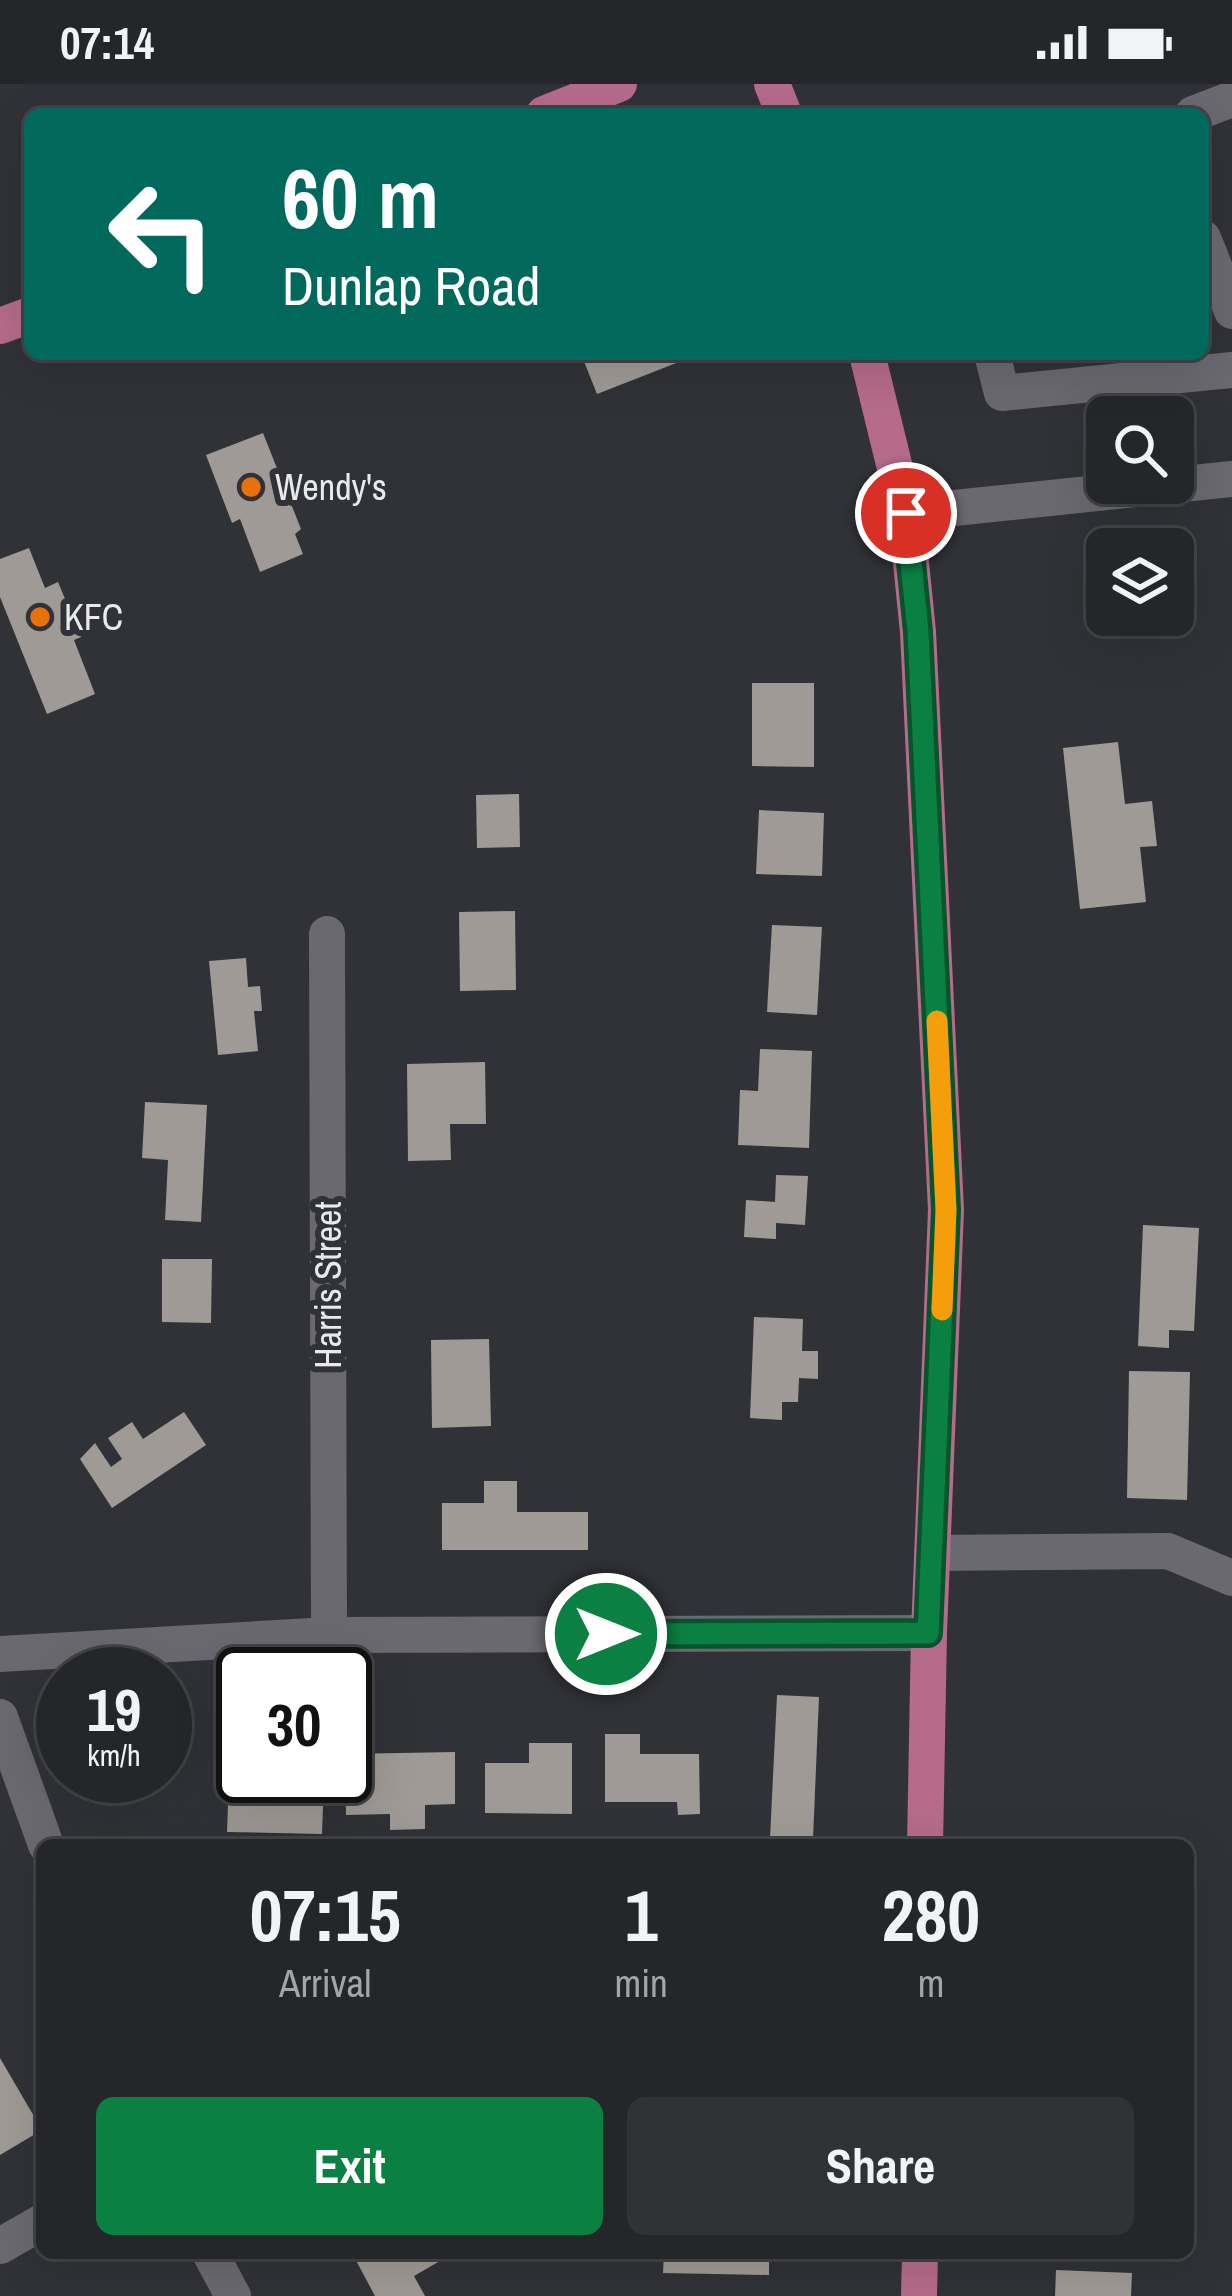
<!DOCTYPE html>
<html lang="en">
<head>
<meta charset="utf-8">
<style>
  body { margin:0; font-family:"Archivo Narrow",sans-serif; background:#313235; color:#f1f3f6; height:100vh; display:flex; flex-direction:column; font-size:45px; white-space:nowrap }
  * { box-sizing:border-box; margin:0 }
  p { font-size:39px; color:#a3a5a8 }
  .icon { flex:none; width:66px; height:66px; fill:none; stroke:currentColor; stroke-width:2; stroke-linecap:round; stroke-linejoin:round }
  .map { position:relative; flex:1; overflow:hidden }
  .drawer { position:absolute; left:36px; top:1755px; width:1158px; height:420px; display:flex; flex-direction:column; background:#252629; border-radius:18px; box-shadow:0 12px 48px #0002,0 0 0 3px #424346 }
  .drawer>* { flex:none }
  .guide { position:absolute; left:24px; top:24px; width:1185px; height:252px; border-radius:18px; box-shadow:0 12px 48px #0002,0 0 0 3px #424346; background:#00695c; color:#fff; overflow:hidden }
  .controls { position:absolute; left:1086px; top:312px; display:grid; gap:24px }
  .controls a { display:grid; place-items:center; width:108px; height:108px; border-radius:18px; background:#252629; box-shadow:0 12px 48px #0002,0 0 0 3px #424346; font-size:60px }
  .speed { position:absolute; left:36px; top:1563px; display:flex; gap:24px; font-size:60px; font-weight:700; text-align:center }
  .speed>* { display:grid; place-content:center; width:156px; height:156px; border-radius:50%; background:#252629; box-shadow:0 12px 48px #0002,0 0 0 3px #424346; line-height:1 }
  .speed small { font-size:30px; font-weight:400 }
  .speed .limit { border:6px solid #111; border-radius:18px; background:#fff; color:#111 }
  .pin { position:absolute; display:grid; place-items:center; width:102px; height:102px; color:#fff; margin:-51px; border:6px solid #fff; border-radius:50%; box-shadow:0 3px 12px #0007 }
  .me { position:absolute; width:132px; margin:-66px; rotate:90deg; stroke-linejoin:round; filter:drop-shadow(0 0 9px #0008) }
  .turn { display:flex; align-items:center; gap:42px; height:252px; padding:0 60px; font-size:54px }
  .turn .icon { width:156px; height:156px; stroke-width:2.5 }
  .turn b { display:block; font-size:84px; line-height:102px }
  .eta { display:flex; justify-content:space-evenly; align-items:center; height:204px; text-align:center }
  .eta b { font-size:72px; font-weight:700; line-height:84px }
  .primary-button { display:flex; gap:24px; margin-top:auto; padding:24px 60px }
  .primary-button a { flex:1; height:138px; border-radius:18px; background:#0b8043; color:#fff; font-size:48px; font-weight:700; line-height:138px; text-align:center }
  .primary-button a+a { background:#313235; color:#f1f3f6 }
  .status { display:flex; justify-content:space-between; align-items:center; height:84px; padding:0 60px; background:#252629; direction:ltr }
  .status svg { height:33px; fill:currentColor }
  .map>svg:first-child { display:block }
</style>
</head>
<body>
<div class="status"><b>07:14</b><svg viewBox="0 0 49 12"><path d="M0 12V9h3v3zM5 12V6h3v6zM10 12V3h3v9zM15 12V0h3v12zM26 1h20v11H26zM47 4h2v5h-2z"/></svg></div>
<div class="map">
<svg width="1232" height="2212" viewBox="0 0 1232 2212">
  <rect width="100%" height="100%" fill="#313237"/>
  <g fill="#a09a96">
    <path d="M581 270H682L684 276 597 310Z"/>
    <path d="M263 349 301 445 295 450 303 470 260 488 240 435 232 439 206 371Z"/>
    <path d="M29 464 45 504 58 498 81 553 74 556 95 610 47 630 0 513V475Z"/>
    <path d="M752 599H814V683L752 682Z"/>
    <path d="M1118 658 1125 720 1152 717 1157 762 1140 763 1146 818 1080 825 1063 664Z"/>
    <path d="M519 710 520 763 477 764 476 711Z"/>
    <path d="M759 726 824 729 822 792 756 790Z"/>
    <path d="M515 827 516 906 460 907 459 828Z"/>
    <path d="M772 841 822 843 817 931 767 928Z"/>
    <path d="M246 874 248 903 260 902 262 927H254L258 967 218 971 209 877Z"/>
    <path d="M760 965 812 967 809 1064 738 1061 740 1006 758 1007Z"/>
    <path d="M485 978 486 1040H450L451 1076 408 1077 407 980Z"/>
    <path d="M145 1018 207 1021 201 1138 165 1136 168 1076 142 1074Z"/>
    <path d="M776 1091 808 1092 805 1141 776 1139V1155L744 1153 746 1116 775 1118Z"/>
    <path d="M1143 1141 1199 1144 1194 1247 1169 1246V1264L1138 1262Z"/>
    <path d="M162 1175H212L211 1239 162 1238Z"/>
    <path d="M754 1233 803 1235 802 1267H818V1295L799 1294 798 1318H782V1336L750 1334Z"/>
    <path d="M489 1255 491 1342 432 1344 431 1256Z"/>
    <path d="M1129 1287 1190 1288 1187 1416 1127 1414Z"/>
    <path d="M184 1328 206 1361 112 1424 80 1375 95 1359 111 1383 122 1375 108 1354 132 1338 143 1355Z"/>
    <path d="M484 1397H517V1428H588V1466H442V1419H484Z"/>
    <path d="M777 1611 819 1613 813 1755 770 1754Z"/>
    <path d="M605 1650H640V1670H699L700 1730 678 1731 677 1718H605Z"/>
    <path d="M529 1659H572V1730L485 1729V1679H529Z"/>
    <path d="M455 1668V1720L425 1721V1745L390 1746V1730L346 1731 345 1670Z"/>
    <path d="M229 1693 324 1695 322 1750 227 1748Z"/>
    <path d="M0 1974 42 2046 0 2071Z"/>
    <path d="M352 2169H436L440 2177 414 2192 425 2212H375Z"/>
    <path d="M664 2169H769V2191L663 2189Z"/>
    <path d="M1056 2186 1132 2189 1131 2212H1055Z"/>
  </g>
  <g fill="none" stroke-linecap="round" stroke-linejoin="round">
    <g stroke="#69696f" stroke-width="36">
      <path d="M1193 30 1232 15"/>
      <path d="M1203 154 1232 227"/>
      <path d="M992 270 1002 309 1232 286"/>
      <path d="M906 429 1232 395"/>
      <path d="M327 850 329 1551"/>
      <path d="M932 1469 1168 1467 1232 1494"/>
      <path d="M0 1570 329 1551 929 1549"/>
      <path d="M0 1633 46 1761"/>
      <path d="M0 2162 42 2138"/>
      <path d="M210 2169 233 2212"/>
    </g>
    <g stroke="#b66b8b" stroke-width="36">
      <path d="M772 0 784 30"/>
      <path d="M544 30 619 0"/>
      <path d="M0 242 30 231"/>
      <path d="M867 270 906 429 918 548 946 1126 929 1549 925 1761"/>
      <path d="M919 2212 920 2169"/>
    </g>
  </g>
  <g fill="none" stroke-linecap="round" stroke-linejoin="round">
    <defs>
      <path id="route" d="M606 1550 928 1549 946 1126 918 548 906 429"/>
    </defs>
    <use href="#route" stroke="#07532c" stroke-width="30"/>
    <use href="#route" stroke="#0b8043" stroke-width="21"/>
    <path stroke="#f59e0b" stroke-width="21" d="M937 937 946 1126 942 1226"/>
  </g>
  <g fill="#e8710a" stroke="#313237" stroke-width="4.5">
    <circle cx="251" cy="403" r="12"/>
    <circle cx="40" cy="533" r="12"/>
  </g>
  <g text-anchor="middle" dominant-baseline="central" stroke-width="12" stroke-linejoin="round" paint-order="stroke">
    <g font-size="36" fill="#e9eaed" stroke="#313237" text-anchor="start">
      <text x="275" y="403">Wendy's</text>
      <text x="64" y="533">KFC</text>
    </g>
    <g font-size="36" fill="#e9eaed" stroke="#313237">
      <text transform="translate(328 1201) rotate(-90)">Harris Street</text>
    </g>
  </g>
</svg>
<div class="controls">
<a><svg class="icon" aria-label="search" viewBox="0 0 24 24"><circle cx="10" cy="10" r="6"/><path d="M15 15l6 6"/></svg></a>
<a><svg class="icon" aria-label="layers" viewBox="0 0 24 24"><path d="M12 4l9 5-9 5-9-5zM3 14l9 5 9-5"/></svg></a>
</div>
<div class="speed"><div>19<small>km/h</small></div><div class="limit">30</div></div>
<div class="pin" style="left:906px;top:429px;background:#d93025"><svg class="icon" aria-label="arrive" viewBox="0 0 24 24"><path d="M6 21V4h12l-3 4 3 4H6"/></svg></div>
<svg class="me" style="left:606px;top:1550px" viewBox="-20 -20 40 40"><circle r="17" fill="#0b8043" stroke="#fff" stroke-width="3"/><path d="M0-11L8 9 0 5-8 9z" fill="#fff"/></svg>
<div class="guide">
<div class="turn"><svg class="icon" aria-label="left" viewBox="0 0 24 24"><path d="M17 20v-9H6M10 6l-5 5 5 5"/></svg><div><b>60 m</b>Dunlap Road</div></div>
</div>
<section class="drawer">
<div class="eta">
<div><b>07:15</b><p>Arrival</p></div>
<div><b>1</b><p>min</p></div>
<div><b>280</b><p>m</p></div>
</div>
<div class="primary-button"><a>Exit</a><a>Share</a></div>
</section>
</div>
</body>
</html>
